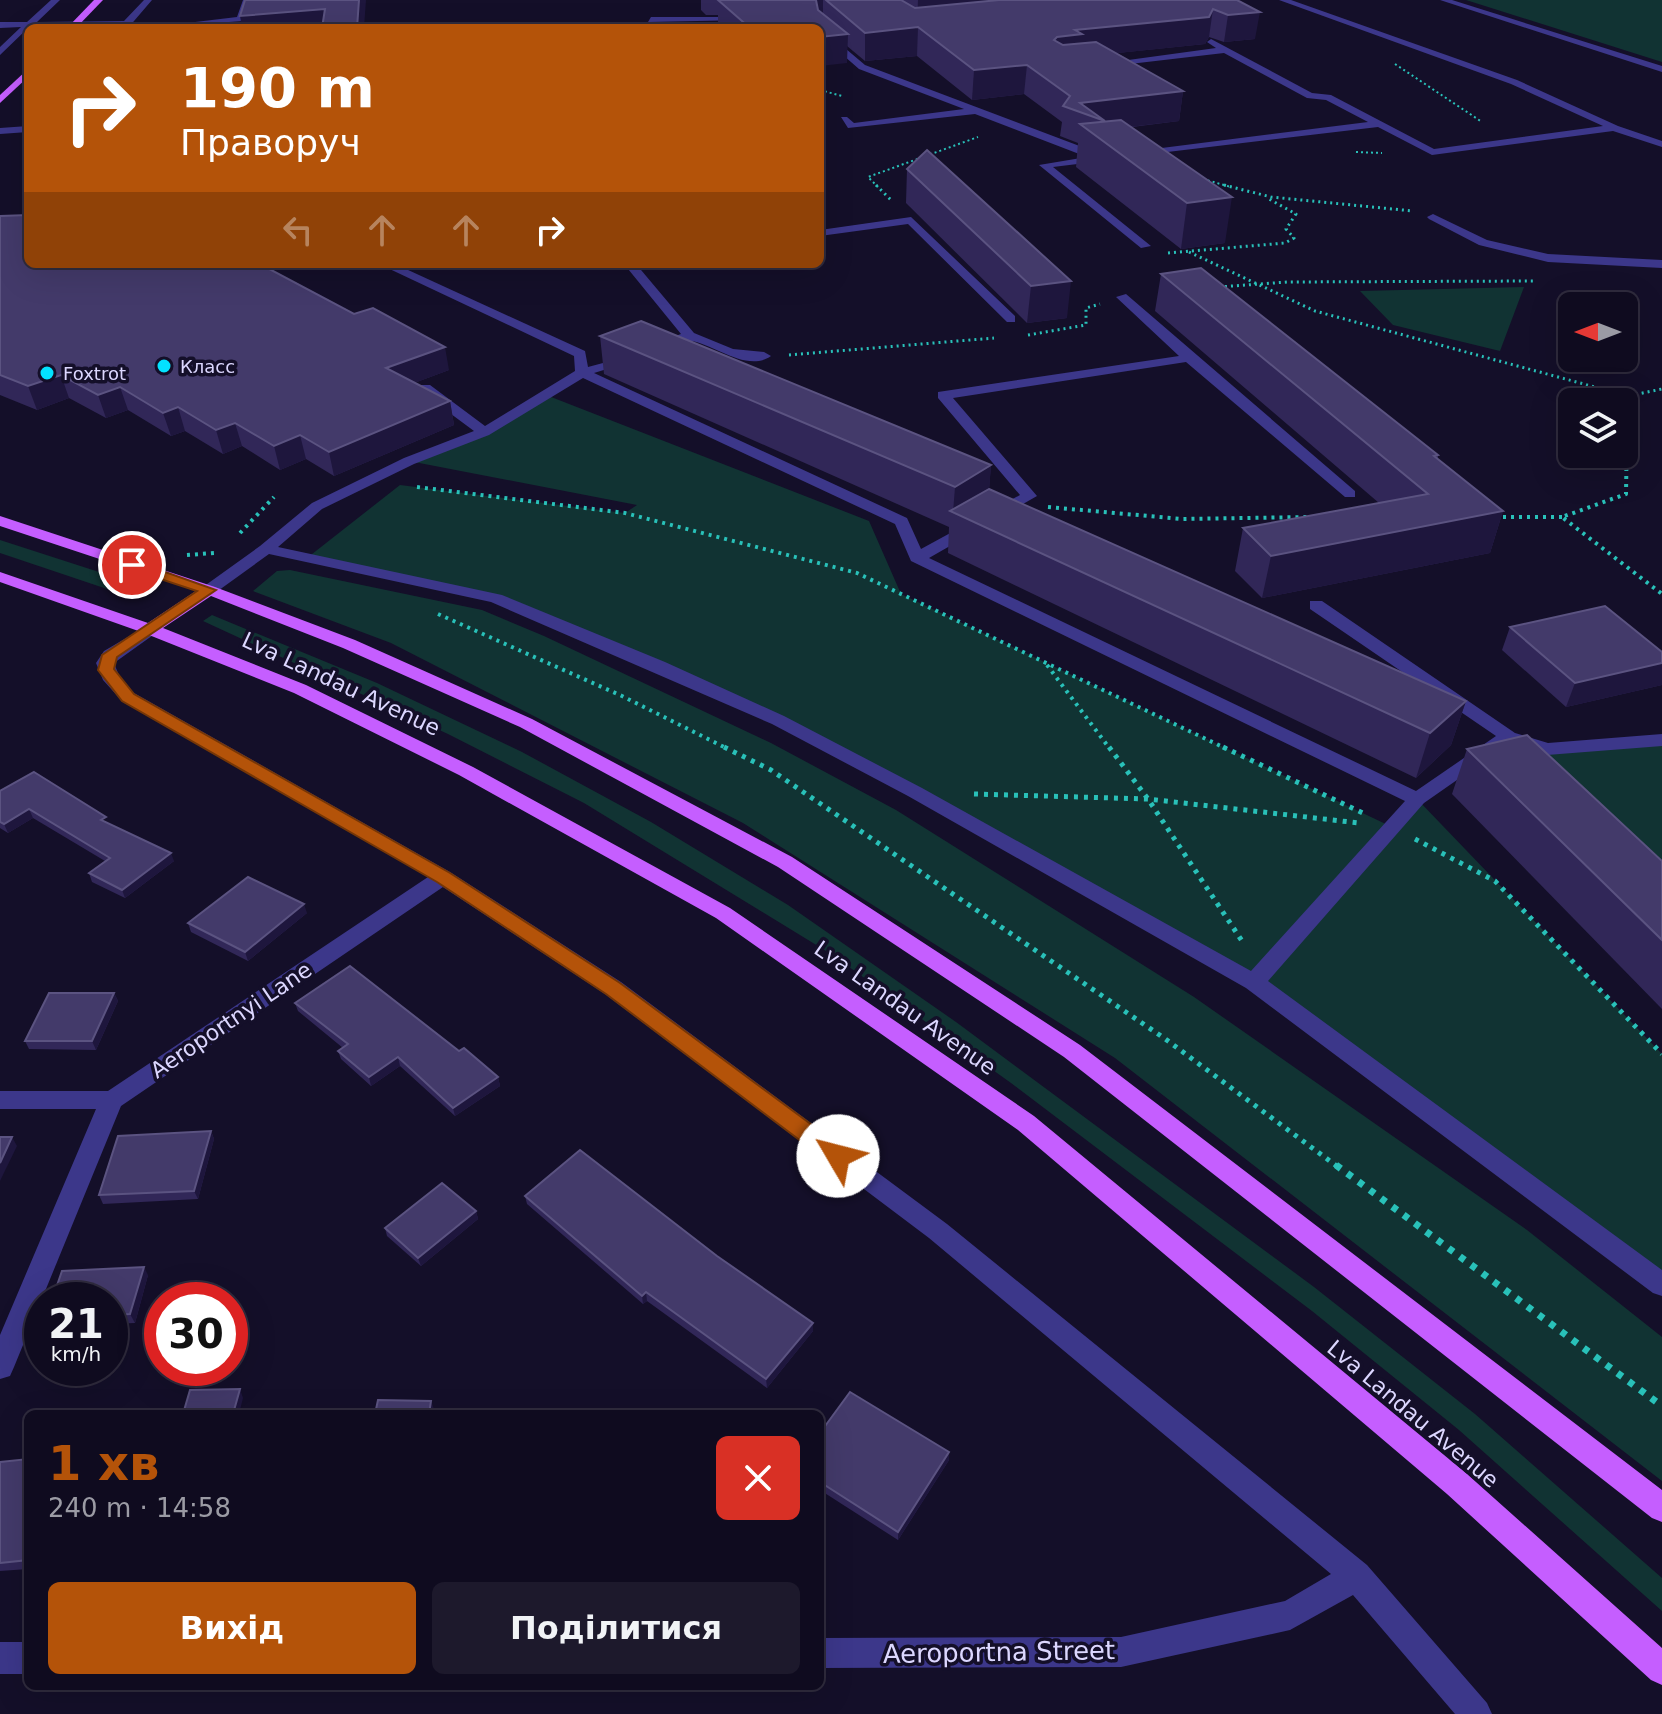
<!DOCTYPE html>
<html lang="uk">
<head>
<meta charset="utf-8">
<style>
  body { margin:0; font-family:"DejaVu Sans",sans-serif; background:#1d192c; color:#f1f3f6; height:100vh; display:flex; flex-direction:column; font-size:30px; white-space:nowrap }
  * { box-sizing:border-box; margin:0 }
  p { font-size:26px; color:#9b9ba4 }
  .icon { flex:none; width:44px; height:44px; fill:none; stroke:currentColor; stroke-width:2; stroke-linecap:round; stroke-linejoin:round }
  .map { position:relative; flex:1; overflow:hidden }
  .sheet { position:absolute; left:24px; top:1410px; width:800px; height:280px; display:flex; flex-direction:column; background:#0f0b1f; border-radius:12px; box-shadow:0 8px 32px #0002,0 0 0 2px #2f2b3d }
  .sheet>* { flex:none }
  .top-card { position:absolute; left:24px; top:24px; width:800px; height:244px; border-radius:12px; box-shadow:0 8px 32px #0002,0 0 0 2px #2f2b3d; background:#b45309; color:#fff; overflow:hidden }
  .needle { width:52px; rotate:270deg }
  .controls { position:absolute; left:1558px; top:292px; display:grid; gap:16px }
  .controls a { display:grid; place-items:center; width:80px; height:80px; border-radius:12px; background:#0f0b1f; box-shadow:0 8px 32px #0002,0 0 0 2px #2f2b3d; font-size:40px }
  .speed { position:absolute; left:24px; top:1282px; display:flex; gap:16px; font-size:40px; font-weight:700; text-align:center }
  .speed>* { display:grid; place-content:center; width:104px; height:104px; border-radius:50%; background:#0f0b1f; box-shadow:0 8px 32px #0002,0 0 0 2px #2f2b3d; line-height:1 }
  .speed small { font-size:20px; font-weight:400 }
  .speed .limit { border:12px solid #d22; background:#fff; color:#111 }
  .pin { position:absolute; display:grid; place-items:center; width:68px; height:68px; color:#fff; margin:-34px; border:4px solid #fff; border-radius:50%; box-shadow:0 2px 8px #0007 }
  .me { position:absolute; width:88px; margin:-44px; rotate:307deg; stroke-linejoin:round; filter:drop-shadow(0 0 6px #0008) }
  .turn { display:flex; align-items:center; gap:28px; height:168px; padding:0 24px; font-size:36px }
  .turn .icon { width:104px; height:104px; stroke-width:2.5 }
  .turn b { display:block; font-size:56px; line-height:68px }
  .lanes { display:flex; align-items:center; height:76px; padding:0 24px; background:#0003; justify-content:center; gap:40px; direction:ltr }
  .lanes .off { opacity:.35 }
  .round { display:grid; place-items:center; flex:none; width:84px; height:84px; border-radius:12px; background:#1d192c }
  .headline { display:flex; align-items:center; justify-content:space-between; height:136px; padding:0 24px }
  h1 { font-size:48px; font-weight:600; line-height:60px; color:#b45309 }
  .primary-button { display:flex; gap:16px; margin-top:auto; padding:16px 24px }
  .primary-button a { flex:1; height:92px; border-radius:12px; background:#b45309; color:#fff; font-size:32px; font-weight:600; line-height:92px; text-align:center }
  .primary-button a+a { background:#1d192c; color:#f1f3f6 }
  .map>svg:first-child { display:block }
</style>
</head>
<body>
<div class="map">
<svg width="1662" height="1714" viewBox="0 0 1662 1714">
  <rect width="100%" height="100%" fill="#140f29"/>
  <g fill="#133">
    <path d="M1466 0H1662V62Z"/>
    <path d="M1524 287 1500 351 1393 325 1360 291Z"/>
    <path d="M546 395 869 521 901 594 1392 827 1417 799 1662 1054V1285L1254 982 778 720 496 598 307 558 400 485 625 513 637 505 409 461 484 432Z"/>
    <path d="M0 540 133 583 116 592 0 553Z"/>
    <path d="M290 570 482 610 544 636 771 743 896 810 1194 997 1527 1230 1662 1337V1481L1115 1058 743 823 391 643 253 591 277 571Z"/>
    <path d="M212 615 377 683 522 752 651 822 788 905 956 1022 1314 1287 1475 1414 1662 1578V1611L1459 1430 1312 1311 1011 1083 831 954 584 803 448 734 203 621Z"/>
    <path d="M1662 740V913L1517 773 1547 749Z"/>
  </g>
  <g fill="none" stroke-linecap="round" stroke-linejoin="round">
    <g stroke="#29c1b9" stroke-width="2" stroke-dasharray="2 3" stroke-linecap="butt">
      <path d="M1395 64 1482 122"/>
      <path d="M820 90 842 96"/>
      <path d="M1356 152 1382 153"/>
      <path d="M1203 179 1231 187"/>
      <path d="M878 187 868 177 978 137"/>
    </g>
    <g stroke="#29c1b9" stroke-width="3" stroke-dasharray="2 4" stroke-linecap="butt">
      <path d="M876 185 891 200"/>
      <path d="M1224 185 1271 197 1413 211"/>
      <path d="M1189 252 1315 311 1628 396"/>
      <path d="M1168 253 1285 243 1294 238 1286 229 1296 214 1269 199"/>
      <path d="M264 269 278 264"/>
      <path d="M1219 287 1287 282 1533 281"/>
      <path d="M1028 335 1086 325V308L1100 304"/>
      <path d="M789 355 994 338"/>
      <path d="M1627 430 1628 396 1662 389"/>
    </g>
    <g stroke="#29c1b9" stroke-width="4" stroke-dasharray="3 5" stroke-linecap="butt">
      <path d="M1627 428 1626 494 1562 517 1662 594"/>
      <path d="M417 487 625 513 857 573 1227 749"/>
      <path d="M1048 507 1182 519 1309 517"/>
      <path d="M1495 517H1562"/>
      <path d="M240 533 274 497"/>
      <path d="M187 555 214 553"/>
      <path d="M438 614 622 696 728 749"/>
      <path d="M1047 665 1110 749"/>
    </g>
    <g stroke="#29c1b9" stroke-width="5" stroke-dasharray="4 6" stroke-linecap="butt">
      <path d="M724 747 771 770 1164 1038 1338 1167"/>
      <path d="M1109 747 1148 799 1242 941"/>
      <path d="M1223 747 1367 815"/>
      <path d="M974 794 1148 799 1359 823"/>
      <path d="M1415 839 1495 881 1662 1054"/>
    </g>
    <path stroke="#29c1b9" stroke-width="7" stroke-dasharray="6 8" stroke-linecap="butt" d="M1336 1165 1662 1406"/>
    <g fill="#3c378a" fill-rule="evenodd">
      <path d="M51 0H60L37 22 124 21 144 0H152L128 28H28L0 55V47L21 27 0 28V22H27Z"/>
      <path d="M243 0H251L243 21 145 28 237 17Z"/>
      <path d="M1279 0H1291L1517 80 1618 126 1662 141V147L1613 131 1432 155 1378 127 1134 156 1138 151 1368 122 1326 100 1307 98 1224 53 1104 67 1099 64 1216 48 1207 42 1211 39 1312 93 1331 95 1434 149 1603 126 1511 84Z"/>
      <path d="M1440 0H1452L1662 66V72Z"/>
      <path d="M651 17H743L747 20 648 22Z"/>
      <path d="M820 27 865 65 1106 156V160L1102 161 1053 167 1151 246 1141 248 1039 165 1087 157 975 114 848 128 841 117H847L854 123 964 109 859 69 820 35Z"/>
      <path d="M28 126V132L0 134V128Z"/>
      <path d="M1433 214 1487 240 1548 254 1662 260V268L1548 262 1479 245 1429 219 1427 217Z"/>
      <path d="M911 217 1015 316V322H1007L908 224 820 236V230Z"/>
      <path d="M379 264H395L585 351 588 367 633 355V361L594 373 907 518 921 549 1020 495 938 398V392L1179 356 1116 297 1126 294 1355 491V497H1345L1186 362 953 398 1037 496 929 558 1416 791 1496 736 1310 609V601H1322L1515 733 1548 743 1662 734V746L1547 755 1510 743 1424 803 1268 981 1662 1270V1296L1653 1293 1246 988 908 796 772 724 491 602 269 554 215 593H203V587L260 546 312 503 404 458 474 431 420 391V385H430L485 426 575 371 574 356ZM583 378 895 524 911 561 1405 801 1251 971 922 788 784 716 665 662 502 595 278 547 322 509 414 464 489 435Z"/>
      <path d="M624 264H636L694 333 733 349 764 352 771 356C747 373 714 344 691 341 679 340 666 351 653 350V344L681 334Z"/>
      <path d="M150 624 158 629 156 633 114 663 120 678 134 693 450 872 621 982 947 1224 1367 1565 1487 1703 1492 1714H1455L1353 1595 1290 1630 1121 1667 820 1668V1638L1121 1637 1285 1601 1331 1574 929 1238 605 994 443 887 121 1106 14 1367 10 1376 0 1379V1335L96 1109H0V1091H108L428 877 122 701 103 680 96 663 104 651Z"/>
      <rect x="0" y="1642" width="28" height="32"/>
    </g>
    <g fill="#c55eff" fill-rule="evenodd">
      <path d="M94 0H103L76 28H67Z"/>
      <path d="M28 69V77L0 103V95Z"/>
      <path d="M0 516 215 587 355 640 532 719 792 857 1080 1045 1662 1490V1522L1652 1518 1064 1057 778 867 520 727 343 648 211 596 163 628 306 685 473 767 730 908 1034 1116 1467 1474 1662 1648V1685L1651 1680 1447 1494 1018 1130 716 918 459 775 294 693 144 633 0 582V572L148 623 196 591 0 526Z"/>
    </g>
  </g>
  <g fill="#312758">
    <path d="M701 0H1237L1255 39 1224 42 1209 37 1205 44 1117 53 1183 91 1179 121 1132 127 1225 243 1181 249 1076 167 1078 143 1060 136 1062 122 1024 94 972 100 917 56 865 61 847 46V63L820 28H720L718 26V15H706L701 10Z"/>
    <path d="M907 169 1067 318 1027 323 906 203Z"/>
    <path d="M0 216 449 370 414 383 450 401 454 425 334 476 306 459 280 470 242 446 223 454 185 431 171 436 128 410 106 418 69 398 37 410 0 395Z"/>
    <path d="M1161 274 1438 455V459L1503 511 1490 553 1262 598 1235 571 1243 528 1379 503 1155 311Z"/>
    <path d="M600 336 991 465 989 489 1466 701 1451 745 1416 778 948 553 949 527 604 374Z"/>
    <path d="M1510 627 1662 652V685L1566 707 1502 650Z"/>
    <path d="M1467 749 1662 861V1009L1452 794Z"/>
    <path d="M0 791 108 823 174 861 125 898 92 882 89 873 105 861 33 818 8 833 0 828Z"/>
    <path d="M307 913 248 961 191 932 188 923Z"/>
    <path d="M114 993 118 1001 96 1050 29 1049 25 1041Z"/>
    <path d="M295 1003 459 1051 498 1077 500 1086 455 1116 400 1066 371 1086 341 1059 338 1051 343 1048 298 1011Z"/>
    <path d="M211 1131 214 1139 198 1199 103 1204 99 1195Z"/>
    <path d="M525 1196 813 1331 767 1388 647 1301 643 1304 527 1204Z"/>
    <path d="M476 1211 478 1219 421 1266 387 1236 385 1228Z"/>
    <path d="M148 1275 135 1323 110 1324V1300Z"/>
    <path d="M820 1433 949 1452V1460L898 1540 820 1490Z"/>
    <path d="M28 1459V1569L0 1571V1462Z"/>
  </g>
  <g fill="#1e163d">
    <path d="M359 0H366L364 28H357Z"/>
    <path d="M760 0H823V25L761 16Z"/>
    <path d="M918 0H1083L917 24Z"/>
    <path d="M325 9 329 28H242L240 16Z"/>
    <path d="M1213 9 1209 37 1205 44 1080 57 1054 40 1057 37 1075 30Z"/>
    <path d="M1260 12 1255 39 1224 42 1228 15Z"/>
    <path d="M918 27 917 56 865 61V33Z"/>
    <path d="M848 34 847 63 820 66V37Z"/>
    <path d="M1027 65 1024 94 972 100 974 70Z"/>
    <path d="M1183 91 1179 121 1104 130 1105 121 1080 103Z"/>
    <path d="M1232 197 1225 243 1181 249 1187 203Z"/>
    <path d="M1071 281 1067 318 1027 323 1031 286Z"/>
    <path d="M445 347 449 370 390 392 386 368Z"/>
    <path d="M61 375 69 398 37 410 28 386Z"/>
    <path d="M120 387 128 410 106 418 98 395Z"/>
    <path d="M450 401 454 425 334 476 329 452Z"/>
    <path d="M178 407 185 431 171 436 163 413Z"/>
    <path d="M235 423 242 446 223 454 216 430Z"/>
    <path d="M300 435 306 459 280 470 274 446Z"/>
    <path d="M991 465 988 506 953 513 955 487Z"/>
    <path d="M1503 511 1490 553 1262 598 1271 556Z"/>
    <path d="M1662 663V685L1566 707 1575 683Z"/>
    <path d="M1466 701 1451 745 1416 778 1430 733Z"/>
    <path d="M29 809 33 818 8 833 4 824Z"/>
    <path d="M171 853 174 861 125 898 122 890Z"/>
    <path d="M304 904 307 913 248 961 245 952Z"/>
    <path d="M114 993 118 1001 96 1050 92 1041Z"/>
    <path d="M398 1057 400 1066 371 1086 369 1077Z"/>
    <path d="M498 1077 500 1086 455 1116 453 1108Z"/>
    <path d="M211 1131 214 1139 198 1199 194 1191Z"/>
    <path d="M12 1137 17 1146 0 1181V1163Z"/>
    <path d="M476 1211 478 1219 421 1266 418 1258Z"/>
    <path d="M144 1267 148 1275 135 1323 130 1314Z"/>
    <path d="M646 1292 647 1301 643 1304 642 1296Z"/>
    <path d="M813 1323V1331L767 1388 766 1379Z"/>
    <path d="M240 1389 243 1398 239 1414H233Z"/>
    <path d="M431 1401 434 1409 433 1414H429Z"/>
    <path d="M949 1452V1460L898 1540V1532Z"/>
  </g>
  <g fill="#433a6a" stroke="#5b5381" stroke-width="2">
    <path d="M245 0H359L357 28H322L325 9 240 16Z"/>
    <path d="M718 0H816L818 10 848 34 820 37V28H750Z"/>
    <path d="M826 0H901L915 8 999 0H1237L1260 12 1228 15 1213 9 1209 17 1075 30 1082 34 1057 37 1054 40 1063 45 1096 42 1183 91 1080 103 1105 121 1063 106 1070 96 1027 65 974 70 918 27 865 33Z"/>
    <path d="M1121 120 1232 197 1187 203 1080 124Z"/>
    <path d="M927 150 1071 281 1031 286 907 169Z"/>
    <path d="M28 215V264H260L354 314 373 308 445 347 386 368 450 401 329 452 300 435 274 446 235 423 216 430 178 407 163 413 120 387 98 395 61 375 28 386 0 375V216Z"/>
    <path d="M1201 268 1438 455 1434 456 1503 511 1271 556 1243 528 1428 494 1161 274Z"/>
    <path d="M641 321 991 465 955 487 600 336Z"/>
    <path d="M989 489 1466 701 1430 733 950 511Z"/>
    <path d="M1605 606 1662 652V663L1575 683 1510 627Z"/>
    <path d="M1527 735 1662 861V940L1467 749Z"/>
    <path d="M34 772 106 817 101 820 171 853 122 890 89 873 110 858 29 809 4 824 0 822V791Z"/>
    <path d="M248 877 304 904 245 952 188 923Z"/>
    <path d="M350 966 459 1051 464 1048 498 1077 453 1108 398 1057 369 1077 338 1051 348 1044 295 1003Z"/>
    <path d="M49 993H114L92 1041H25Z"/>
    <path d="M211 1131 194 1191 99 1195 118 1136Z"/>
    <path d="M0 1137H12L0 1163Z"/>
    <path d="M580 1150 717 1256 813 1323 766 1379 646 1292 642 1296 525 1196Z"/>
    <path d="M442 1183 476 1211 418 1258 385 1228Z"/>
    <path d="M144 1267 130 1314 110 1315V1300H52L62 1271Z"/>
    <path d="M240 1389 233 1414H183L190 1390Z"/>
    <path d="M850 1392 949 1452 898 1532 820 1482V1433Z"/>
    <path d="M378 1400 431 1401 429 1414H375Z"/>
    <path d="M28 1459V1560L0 1563V1462Z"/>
  </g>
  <path fill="#b45309" stroke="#753606" stroke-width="2" d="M127 562H137L216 590 117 657 114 669 134 694 450 873 620 983 846 1150 849 1156 846 1163H830L606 994 437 882 122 701 98 670 102 655 197 591 127 568Z"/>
  <g fill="#03e2ff" stroke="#140f29" stroke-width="3">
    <circle cx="164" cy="366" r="8"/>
    <circle cx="47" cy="373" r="8"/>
  </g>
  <g text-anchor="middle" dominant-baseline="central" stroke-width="7" stroke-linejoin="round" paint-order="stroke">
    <g font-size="18" fill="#dcd7ff" stroke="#140f29" text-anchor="start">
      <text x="180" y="366">Класс</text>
      <text x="63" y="373">Foxtrot</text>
    </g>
    <g font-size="22" fill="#dcd7ff" stroke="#140f29">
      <text transform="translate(341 684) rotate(25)">Lva Landau Avenue</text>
      <text transform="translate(905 1008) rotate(35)">Lva Landau Avenue</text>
      <text transform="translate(231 1020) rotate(-34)">Aeroportnyi Lane</text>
      <text transform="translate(1413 1414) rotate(40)">Lva Landau Avenue</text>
    </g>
    <g font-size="26" fill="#dcd7ff" stroke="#140f29">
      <text transform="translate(999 1652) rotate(-1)">Aeroportna Street</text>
    </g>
  </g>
</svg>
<div class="controls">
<a><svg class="needle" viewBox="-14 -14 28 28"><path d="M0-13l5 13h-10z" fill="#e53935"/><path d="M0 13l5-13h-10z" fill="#9b9ba4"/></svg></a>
<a><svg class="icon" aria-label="layers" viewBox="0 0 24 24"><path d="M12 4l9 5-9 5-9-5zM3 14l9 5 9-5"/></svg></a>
</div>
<div class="speed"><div>21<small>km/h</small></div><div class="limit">30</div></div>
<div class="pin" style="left:132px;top:565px;background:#d93025"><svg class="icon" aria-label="arrive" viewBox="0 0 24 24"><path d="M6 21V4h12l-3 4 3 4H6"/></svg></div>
<svg class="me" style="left:838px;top:1156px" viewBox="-20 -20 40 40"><circle r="19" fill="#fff"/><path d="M0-13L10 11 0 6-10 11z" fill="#b45309"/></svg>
<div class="top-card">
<div class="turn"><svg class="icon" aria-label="right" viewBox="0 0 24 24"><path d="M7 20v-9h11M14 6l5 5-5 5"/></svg><div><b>190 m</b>Праворуч</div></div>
<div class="lanes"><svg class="icon off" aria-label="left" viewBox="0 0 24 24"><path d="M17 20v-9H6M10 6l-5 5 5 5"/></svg><svg class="icon off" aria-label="ahead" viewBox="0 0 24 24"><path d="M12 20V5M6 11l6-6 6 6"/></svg><svg class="icon off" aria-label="ahead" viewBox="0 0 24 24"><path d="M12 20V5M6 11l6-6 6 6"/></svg><svg class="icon" aria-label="right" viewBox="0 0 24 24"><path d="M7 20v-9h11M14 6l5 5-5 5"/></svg></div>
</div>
<section class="sheet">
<div class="headline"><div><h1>1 хв</h1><p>240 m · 14:58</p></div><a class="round" style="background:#d93025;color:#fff"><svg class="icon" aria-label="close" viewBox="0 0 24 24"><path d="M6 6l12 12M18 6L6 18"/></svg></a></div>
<div class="primary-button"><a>Вихід</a><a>Поділитися</a></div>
</section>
</div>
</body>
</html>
